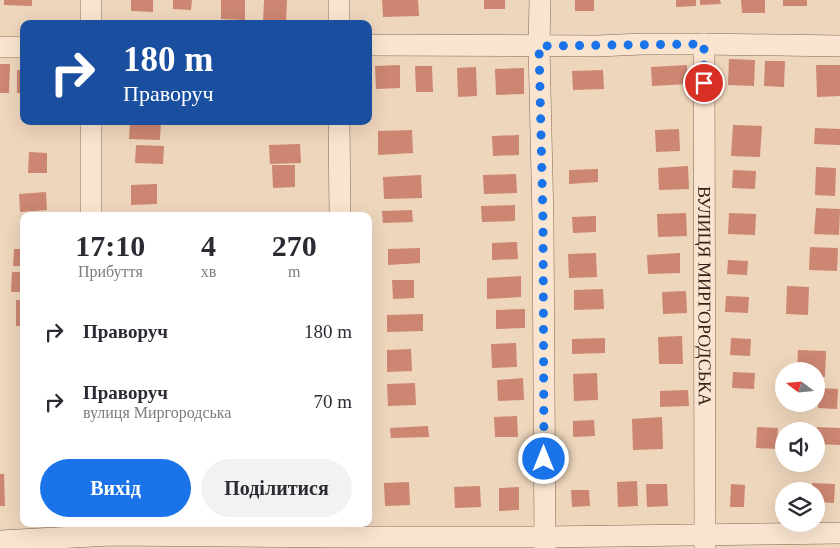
<!DOCTYPE html>
<html lang="uk">
<head>
<meta charset="utf-8">
<style>
  body { margin:0; font-family:"Times New Roman",serif; background:#f2f2f3; color:#2b2b33; height:100vh; display:flex; flex-direction:column; font-size:19px; white-space:nowrap }
  * { box-sizing:border-box; margin:0 }
  p { font-size:16px; color:#7c7c81 }
  .icon { flex:none; width:28px; height:28px; fill:none; stroke:currentColor; stroke-width:2; stroke-linecap:round; stroke-linejoin:round }
  .map { position:relative; flex:1; overflow:hidden }
  .panel { position:absolute; left:20px; top:212px; width:352px; height:315px; display:flex; flex-direction:column; background:#fff; border-radius:10px; box-shadow:0 5px 20px #0002 }
  .panel>* { flex:none }
  .top-card { position:absolute; left:20px; top:20px; width:352px; height:105px; border-radius:10px; box-shadow:0 5px 20px #0002; background:#1a4fa0; color:#fff; overflow:hidden }
  .needle { width:32px; rotate:286deg }
  .buttons { position:absolute; left:775px; top:362px; display:grid; gap:10px }
  .buttons a { display:grid; place-items:center; width:50px; height:50px; border-radius:50%; background:#fff; box-shadow:0 5px 20px #0002; font-size:25px }
  .pin { position:absolute; display:grid; place-items:center; width:42px; height:42px; color:#fff; margin:-21px; border:2px solid #fff; border-radius:50%; box-shadow:0 1px 5px #0007 }
  .me { position:absolute; width:55px; margin:-28px; rotate:0deg; stroke-linejoin:round; filter:drop-shadow(0 0 4px #0008) }
  .turn { display:flex; align-items:center; gap:18px; height:105px; padding:0 20px; font-size:22px }
  .turn .icon { width:65px; height:65px; stroke-width:2.5 }
  .turn b { display:block; font-size:35px; line-height:42px }
  .eta { display:flex; justify-content:space-evenly; align-items:center; height:85px; text-align:center }
  .eta b { font-size:30px; font-weight:600; line-height:35px }
  .button { display:flex; gap:10px; margin-top:auto; padding:10px 20px }
  .button a { flex:1; height:58px; border-radius:30px; background:#1a73e8; color:#fff; font-size:20px; font-weight:600; line-height:58px; text-align:center }
  .button a+a { background:#f2f2f3; color:#2b2b33 }
  ul { padding:0; list-style:none }
  li { display:flex; align-items:center; gap:15px; height:70px; padding:0 20px }
  li div { flex:1 }
  li b { display:block; font-size:19px }
  li em { font-style:normal }
  .map>svg:first-child { display:block }
</style>
</head>
<body>
<div class="map">
<svg width="840" height="548" viewBox="0 0 840 548">
  <rect width="100%" height="100%" fill="#eed6bc"/>
  <g fill="#cc8671">
    <path d="M4 0H32V6L4 5Z"/>
    <path d="M131 0H153V12L131 11Z"/>
    <path d="M173 0H192L191 10 173 9Z"/>
    <path d="M221 0H245V20L221 19Z"/>
    <path d="M264 0H287L286 22H263Z"/>
    <path d="M382 0H418L419 16 383 17Z"/>
    <rect x="484" y="0" width="21" height="9"/>
    <rect x="575" y="0" width="19" height="11"/>
    <path d="M676 0H696V6L676 7Z"/>
    <path d="M700 0H720L721 4 700 5Z"/>
    <path d="M741 0H765V13H742Z"/>
    <rect x="783" y="0" width="24" height="6"/>
    <path d="M729 59 755 60 754 86 728 85Z"/>
    <path d="M765 61H785L784 87 764 86Z"/>
    <path d="M0 64H10L9 93H0Z"/>
    <path d="M400 65V88L376 89 375 66Z"/>
    <path d="M687 65 688 84 652 86 651 67Z"/>
    <path d="M816 65H840V96L817 97Z"/>
    <path d="M415 66H432L433 92H416Z"/>
    <path d="M476 67 477 96 458 97 457 68Z"/>
    <path d="M524 68V94L496 95 495 69Z"/>
    <rect x="17" y="70" width="7" height="23"/>
    <path d="M603 70 604 89 573 90 572 71Z"/>
    <path d="M130 121H161L160 140 129 139Z"/>
    <path d="M733 125 762 126 760 157 731 156Z"/>
    <path d="M815 128 840 129V145L814 144Z"/>
    <path d="M679 129 680 151 656 152 655 130Z"/>
    <path d="M412 130 413 153 378 155V131Z"/>
    <path d="M519 135V155L493 156 492 136Z"/>
    <path d="M300 144 301 163 270 164 269 145Z"/>
    <path d="M136 145 164 146 163 164 135 163Z"/>
    <path d="M29 152 47 153V173H28Z"/>
    <path d="M272 165H295V187L273 188Z"/>
    <path d="M688 166 689 189 659 190 658 168Z"/>
    <path d="M816 167 836 168 835 196 815 195Z"/>
    <path d="M598 169V182L569 184V170Z"/>
    <path d="M733 170 756 171 755 189 732 188Z"/>
    <path d="M516 174 517 193 484 194 483 175Z"/>
    <path d="M421 175 422 198 384 199 383 177Z"/>
    <path d="M157 184V204L131 205V185Z"/>
    <path d="M46 192 47 210 20 212 19 194Z"/>
    <path d="M515 205V221L482 222 481 206Z"/>
    <path d="M816 208 840 209 839 235 814 234Z"/>
    <path d="M412 210 413 222 383 223 382 211Z"/>
    <path d="M303 213 304 216H273L272 214Z"/>
    <path d="M686 213 687 236 658 237 657 214Z"/>
    <path d="M729 213 756 214 755 235 728 234Z"/>
    <path d="M596 216V232L573 233 572 217Z"/>
    <path d="M517 242 518 259 492 260V243Z"/>
    <path d="M810 247 838 248 837 271 809 270Z"/>
    <path d="M420 248V263L388 265V249Z"/>
    <path d="M14 249H24V266H13Z"/>
    <path d="M596 253 597 277 569 278 568 254Z"/>
    <path d="M680 253V273L648 274 647 255Z"/>
    <path d="M728 260 748 261 747 275 727 274Z"/>
    <path d="M12 272H24V292H11Z"/>
    <path d="M521 276V297L487 299V278Z"/>
    <path d="M392 280H414V298L393 299Z"/>
    <path d="M787 286 809 287 808 315 786 314Z"/>
    <path d="M603 289 604 309 574 310V290Z"/>
    <path d="M686 291 687 313 663 314 662 292Z"/>
    <path d="M726 296 749 297 748 313 725 312Z"/>
    <rect x="16" y="300" width="8" height="26"/>
    <path d="M525 309V328L496 329V310Z"/>
    <path d="M423 314V331L387 332V315Z"/>
    <path d="M682 336 683 364H659L658 337Z"/>
    <path d="M605 338V353L572 354V339Z"/>
    <path d="M731 338 751 339 750 356 730 355Z"/>
    <path d="M516 343 517 367 492 368 491 344Z"/>
    <path d="M411 349 412 371 387 372V350Z"/>
    <path d="M798 350 826 351 825 377H816V371H797Z"/>
    <rect x="20" y="370" width="4" height="22"/>
    <path d="M733 372 755 373 754 389 732 388Z"/>
    <path d="M597 373 598 400 574 401 573 374Z"/>
    <path d="M523 378 524 400 498 401 497 380Z"/>
    <path d="M415 383 416 405 388 406 387 384Z"/>
    <path d="M819 388 838 389 837 409 818 408Z"/>
    <path d="M688 390 689 406 660 407V391Z"/>
    <path d="M517 416 518 437H495L494 417Z"/>
    <path d="M662 417 663 449 633 450 632 419Z"/>
    <path d="M594 420 595 436 573 437V421Z"/>
    <path d="M428 426 429 437 391 438 390 428Z"/>
    <path d="M757 427 778 428 777 449 756 448Z"/>
    <path d="M817 427 840 428V445L816 444Z"/>
    <path d="M0 474H4L5 506H0Z"/>
    <path d="M637 481 638 506 618 507 617 482Z"/>
    <path d="M409 482 410 505 385 506 384 483Z"/>
    <path d="M812 483 835 484 834 503 816 502V491H812Z"/>
    <path d="M646 484H667L668 506 647 507Z"/>
    <path d="M731 484 745 485 744 507H730Z"/>
    <path d="M480 486 481 507 455 508 454 487Z"/>
    <path d="M519 487V510L499 511V488Z"/>
    <path d="M571 490H589L590 506 572 507Z"/>
  </g>
  <g fill="none" stroke-linecap="round" stroke-linejoin="round">
    <defs>
      <g id="minor">
        <path d="M540 0 539 46 543 221 545 548"/>
        <path d="M91 24V0"/>
        <path d="M339 24V0"/>
        <path id="s1" d="M704 44 705 548"/>
        <path d="M369 45 597 46 643 44H704L840 46"/>
        <path d="M0 47H24"/>
        <path d="M91 121V216"/>
        <path d="M339 121 340 216"/>
        <path d="M0 541 111 535 343 537H545L840 533"/>
      </g>
    </defs>
    <use href="#minor" stroke="#856656" stroke-width="22"/>
    <use href="#minor" stroke="#f9e5cf" stroke-width="21"/>
  </g>
  <g fill="none" stroke-linecap="round" stroke-linejoin="round">
    <path stroke="#1a73e8" stroke-width="9" stroke-dasharray="0 16.2" d="M544 459 543 221 539 46 704 44V83"/>
  </g>
  <g text-anchor="middle" dominant-baseline="central" stroke-width="5" stroke-linejoin="round" paint-order="stroke">
    <g font-size="18" fill="#34221b" stroke="#f5e1cc">
      <text stroke="none"><textPath href="#s1" startOffset="252">ВУЛИЦЯ МИРГОРОДСЬКА</textPath></text>
    </g>
  </g>
</svg>
<div class="buttons">
<a><svg class="needle" viewBox="-14 -14 28 28"><path d="M0-13l5 13h-10z" fill="#e53935"/><path d="M0 13l5-13h-10z" fill="#7c7c81"/></svg></a>
<a><svg class="icon" aria-label="sound" viewBox="0 0 24 24"><path d="M4 9h4l5-4v14l-5-4H4zM17 9q2 3 0 6"/></svg></a>
<a><svg class="icon" aria-label="layers" viewBox="0 0 24 24"><path d="M12 4l9 5-9 5-9-5zM3 14l9 5 9-5"/></svg></a>
</div>
<div class="pin" style="left:704px;top:83px;background:#d93025"><svg class="icon" aria-label="arrive" viewBox="0 0 24 24"><path d="M6 21V4h12l-3 4 3 4H6"/></svg></div>
<svg class="me" style="left:544px;top:459px" viewBox="-20 -20 40 40"><circle r="17" fill="#1a73e8" stroke="#fff" stroke-width="3"/><path d="M0-11L8 9 0 5-8 9z" fill="#fff"/></svg>
<div class="top-card">
<div class="turn"><svg class="icon" aria-label="right" viewBox="0 0 24 24"><path d="M7 20v-9h11M14 6l5 5-5 5"/></svg><div><b>180 m</b>Праворуч</div></div>
</div>
<section class="panel">
<div class="eta">
<div><b>17:10</b><p>Прибуття</p></div>
<div><b>4</b><p>хв</p></div>
<div><b>270</b><p>m</p></div>
</div>
<ul>
<li><svg class="icon" aria-label="right" viewBox="0 0 24 24"><path d="M7 20v-9h11M14 6l5 5-5 5"/></svg><div><b>Праворуч</b></div><em>180 m</em></li>
<li><svg class="icon" aria-label="right" viewBox="0 0 24 24"><path d="M7 20v-9h11M14 6l5 5-5 5"/></svg><div><b>Праворуч</b><p>вулиця Миргородська</p></div><em>70 m</em></li>
</ul>
<div class="button"><a>Вихід</a><a>Поділитися</a></div>
</section>
</div>
</body>
</html>
